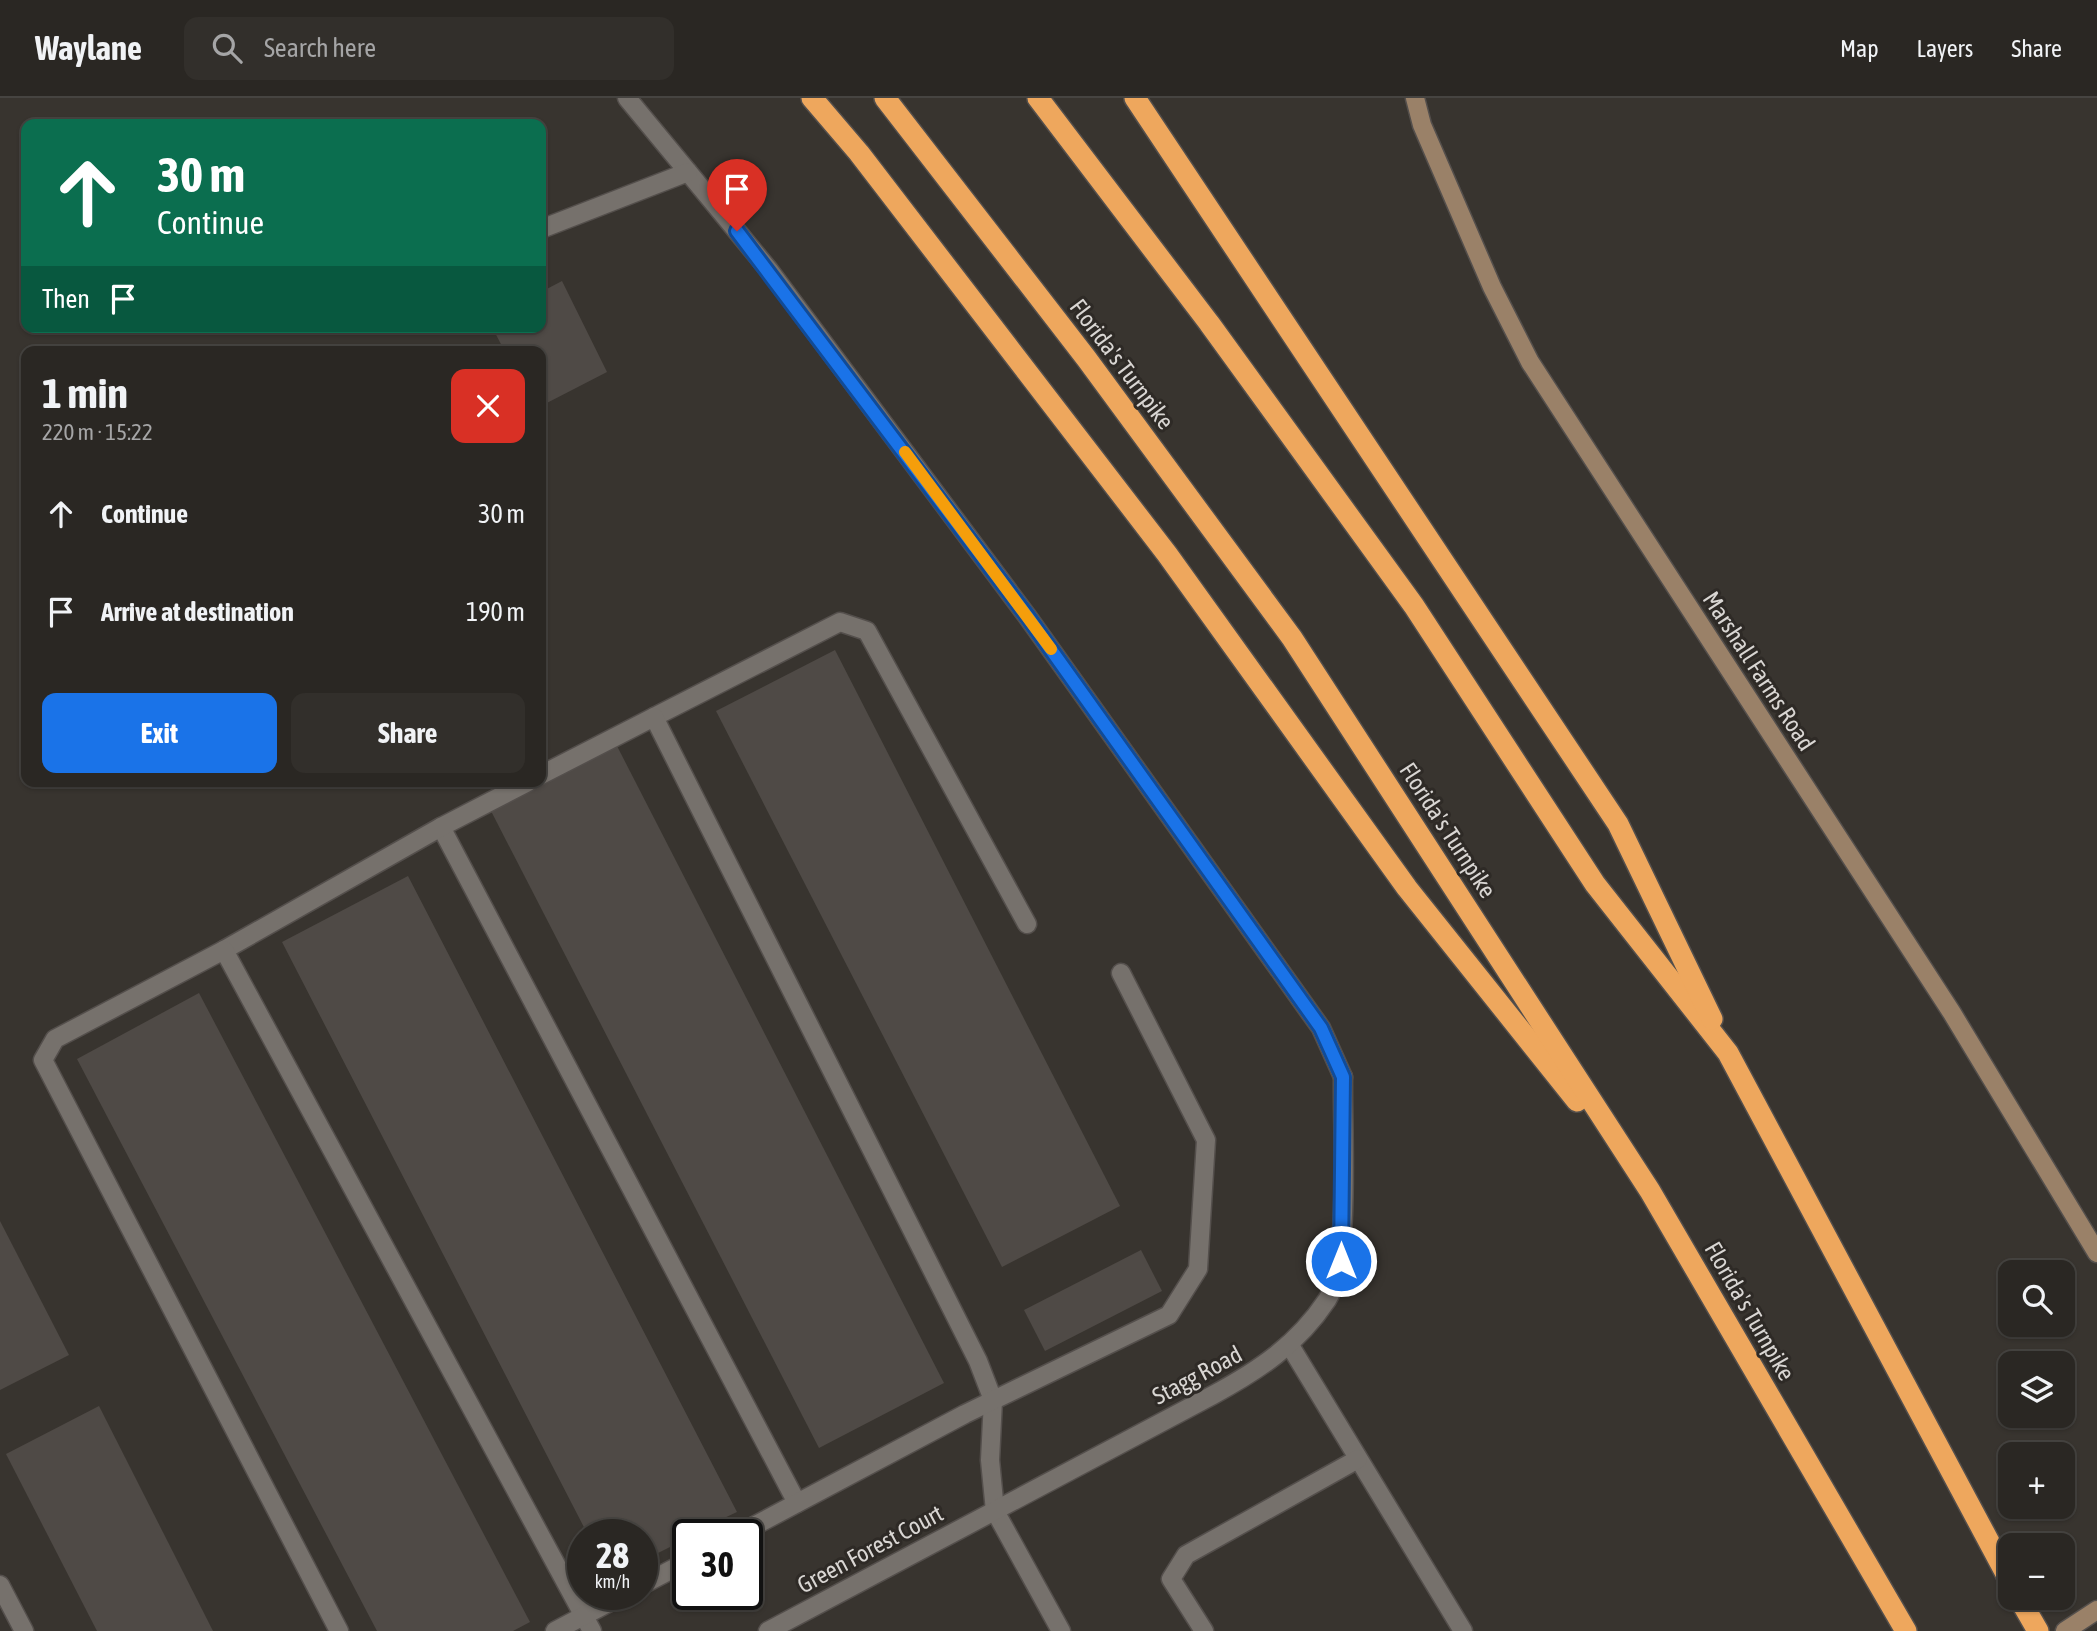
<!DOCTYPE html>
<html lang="en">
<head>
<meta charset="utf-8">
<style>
  body { margin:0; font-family:"Asap Condensed",sans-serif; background:#322f2b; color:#f1f3f6; height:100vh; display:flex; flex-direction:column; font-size:26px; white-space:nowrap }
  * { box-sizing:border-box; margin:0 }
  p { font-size:23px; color:#a5a5a6 }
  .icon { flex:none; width:38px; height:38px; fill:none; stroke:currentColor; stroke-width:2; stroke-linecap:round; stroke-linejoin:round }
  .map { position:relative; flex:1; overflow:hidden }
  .side { position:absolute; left:21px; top:248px; width:525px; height:441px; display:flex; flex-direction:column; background:#2a2723; border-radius:14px; box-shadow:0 2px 5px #0004,0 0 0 2px #464441 }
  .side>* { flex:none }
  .top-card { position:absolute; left:21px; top:21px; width:525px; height:214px; border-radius:14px; box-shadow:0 2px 5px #0004,0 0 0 2px #464441; background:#0b6e4f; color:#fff; overflow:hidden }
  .tools { position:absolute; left:1998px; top:1162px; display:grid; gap:14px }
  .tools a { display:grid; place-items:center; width:77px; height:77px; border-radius:14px; background:#2a2723; box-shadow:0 2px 5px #0004,0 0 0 2px #464441; font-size:35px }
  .speed { position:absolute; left:567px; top:1421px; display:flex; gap:14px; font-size:35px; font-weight:700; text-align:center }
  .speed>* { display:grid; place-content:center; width:91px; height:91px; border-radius:50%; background:#2a2723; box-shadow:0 2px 5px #0004,0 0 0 2px #464441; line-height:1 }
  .speed small { font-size:18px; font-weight:400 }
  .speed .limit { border:4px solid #111; border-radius:10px; background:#fff; color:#111 }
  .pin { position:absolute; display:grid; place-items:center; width:60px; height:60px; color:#fff; margin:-72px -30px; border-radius:50% 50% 50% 0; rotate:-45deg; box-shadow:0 0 7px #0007 }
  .pin .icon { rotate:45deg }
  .me { position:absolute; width:77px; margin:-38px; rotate:0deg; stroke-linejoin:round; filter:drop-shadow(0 0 5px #0008) }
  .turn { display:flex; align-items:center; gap:24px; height:147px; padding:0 21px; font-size:32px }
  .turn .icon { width:91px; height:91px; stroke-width:2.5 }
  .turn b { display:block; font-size:49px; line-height:60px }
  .then { display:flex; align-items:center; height:66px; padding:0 21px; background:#0003; gap:14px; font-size:26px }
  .round { display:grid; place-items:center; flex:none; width:74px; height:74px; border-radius:14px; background:#322f2b }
  .head { display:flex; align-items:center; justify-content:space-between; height:119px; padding:0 21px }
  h1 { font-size:42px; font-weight:700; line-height:52px }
  .button { display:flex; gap:14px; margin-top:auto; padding:14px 21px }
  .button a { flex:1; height:80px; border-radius:14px; background:#1a73e8; color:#fff; font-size:28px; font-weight:700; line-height:80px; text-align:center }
  .button a+a { background:#322f2b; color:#f1f3f6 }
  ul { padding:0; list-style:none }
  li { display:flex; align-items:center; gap:21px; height:98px; padding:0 21px }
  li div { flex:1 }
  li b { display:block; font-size:26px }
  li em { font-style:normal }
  header { display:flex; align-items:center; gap:42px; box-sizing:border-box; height:98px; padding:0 35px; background:#2a2723; border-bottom:2px solid #464441 }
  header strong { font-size:33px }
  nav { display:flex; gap:38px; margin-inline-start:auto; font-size:24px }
  .search { width:490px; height:63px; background:#322f2b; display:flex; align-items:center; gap:18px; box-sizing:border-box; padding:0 24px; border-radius:14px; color:#a5a5a6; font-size:26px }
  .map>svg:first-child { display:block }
</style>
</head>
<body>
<header>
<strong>Waylane</strong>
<div class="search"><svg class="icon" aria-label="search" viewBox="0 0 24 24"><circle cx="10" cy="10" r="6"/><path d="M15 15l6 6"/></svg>Search here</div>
<nav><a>Map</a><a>Layers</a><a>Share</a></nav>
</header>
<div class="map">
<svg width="2097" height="1533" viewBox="0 0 2097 1533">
  <rect width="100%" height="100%" fill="#38342f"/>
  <g fill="#4f4a46">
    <path d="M562 183 607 274 541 308V254H495L503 250 492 229H541V194Z"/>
    <path d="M835 552 1120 1108 1002 1169 716 613Z"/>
    <path d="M617 648 944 1285 819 1350 491 713Z"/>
    <path d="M408 778 737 1414 688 1437V1440L642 1463V1437H588L282 844Z"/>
    <path d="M199 895 530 1524 513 1533H377L77 961Z"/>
    <path d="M0 1123 69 1257 0 1292Z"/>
    <path d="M1141 1152 1162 1193 1045 1253 1024 1212Z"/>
    <path d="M99 1308 213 1533H97L6 1356Z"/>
  </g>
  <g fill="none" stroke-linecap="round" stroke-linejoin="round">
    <defs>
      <g id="lane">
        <path d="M627 0 769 172 1027 518 1321 930 1343 979"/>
        <path d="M541 131 688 74"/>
        <path d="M654 619 840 524 867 533 1027 826"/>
        <path d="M541 677 654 619 978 1263 993 1302 990 1362 995 1413"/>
        <path d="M441 729 797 1405"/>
        <path d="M224 852 441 729 528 684"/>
        <path d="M1289 1246 1463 1533"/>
        <path d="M737 1437 965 1316 1169 1217 1198 1171 1206 1042 1121 875"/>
        <path d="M0 1487 24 1533"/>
        <path d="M642 1487 688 1463"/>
        <path d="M339 1533 43 962 55 941 224 852 592 1533"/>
        <path d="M555 1533 625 1496"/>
        <path d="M1204 1533 1171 1481 1186 1457 1358 1361"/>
      </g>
      <g id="street">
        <path d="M995 1413 1061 1533"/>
        <path d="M768 1533 1213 1297C1259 1272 1297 1247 1327 1202 1351 1166 1342 1028 1343 979"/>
      </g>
      <g id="secondary">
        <path d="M1415 0 1422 27 1492 189 1530 264 1952 915 2097 1155"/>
        <path d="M2065 1533 2097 1512"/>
      </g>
      <g id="highway">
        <path d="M812 0 859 55 1167 456 1407 790 1577 1003"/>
        <path d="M885 0 1086 260 1292 540 1650 1093 1906 1533"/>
        <path d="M1038 0 1209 225 1414 508 1595 786 1728 955 2011 1485"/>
        <path d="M1135 0 1618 726 1712 921"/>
        <path d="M2019 1500 2038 1533"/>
      </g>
    </defs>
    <use href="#lane" stroke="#544f4c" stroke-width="21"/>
    <use href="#street" stroke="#544f4c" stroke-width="21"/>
    <use href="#secondary" stroke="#544f4c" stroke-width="21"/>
    <use href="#highway" stroke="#544f4c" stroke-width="24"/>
    <use href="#lane" stroke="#76716c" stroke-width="18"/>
    <use href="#street" stroke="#76716c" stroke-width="18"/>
    <use href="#secondary" stroke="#9a8168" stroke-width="18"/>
    <use href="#highway" stroke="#eea75d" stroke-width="21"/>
  </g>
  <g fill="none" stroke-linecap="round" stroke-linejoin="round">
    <defs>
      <path id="route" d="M737 133 1027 518 1321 930 1343 979 1341 1163"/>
    </defs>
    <use href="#route" stroke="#114b97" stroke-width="18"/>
    <use href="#route" stroke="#1a73e8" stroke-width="12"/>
    <path stroke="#f59e0b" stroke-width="12" d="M905 354 1051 551"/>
  </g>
  <g text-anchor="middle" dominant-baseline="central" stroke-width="6" stroke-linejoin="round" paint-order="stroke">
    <g font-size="24" fill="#d9d6d3" stroke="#2e2a26">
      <text transform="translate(1122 266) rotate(53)">Florida's Turnpike</text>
      <text transform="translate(1759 573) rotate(57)">Marshall Farms Road</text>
      <text transform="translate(1448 732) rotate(57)">Florida's Turnpike</text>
      <text transform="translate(1750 1213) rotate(60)">Florida's Turnpike</text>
      <text transform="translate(1197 1277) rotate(-28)">Stagg Road</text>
      <text transform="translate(870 1451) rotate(-28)">Green Forest Court</text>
    </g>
  </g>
</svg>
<div class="tools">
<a><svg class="icon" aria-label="search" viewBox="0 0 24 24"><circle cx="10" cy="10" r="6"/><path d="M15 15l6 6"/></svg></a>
<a><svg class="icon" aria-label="layers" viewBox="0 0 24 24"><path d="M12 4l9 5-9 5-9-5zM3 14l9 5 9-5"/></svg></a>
<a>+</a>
<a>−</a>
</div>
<div class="speed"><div>28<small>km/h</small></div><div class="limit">30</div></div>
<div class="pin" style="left:737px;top:133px;background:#d93025"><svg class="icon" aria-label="arrive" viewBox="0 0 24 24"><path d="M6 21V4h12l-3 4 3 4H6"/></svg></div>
<svg class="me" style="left:1341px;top:1163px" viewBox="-20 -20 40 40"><circle r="17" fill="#1a73e8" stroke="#fff" stroke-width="3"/><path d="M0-11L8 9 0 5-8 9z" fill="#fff"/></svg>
<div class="top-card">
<div class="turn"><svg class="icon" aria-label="ahead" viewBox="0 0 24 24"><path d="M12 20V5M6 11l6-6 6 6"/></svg><div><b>30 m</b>Continue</div></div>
<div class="then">Then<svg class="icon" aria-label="arrive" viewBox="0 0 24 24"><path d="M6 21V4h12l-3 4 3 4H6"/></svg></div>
</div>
<section class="side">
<div class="head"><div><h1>1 min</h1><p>220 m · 15:22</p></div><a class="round" style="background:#d93025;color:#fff"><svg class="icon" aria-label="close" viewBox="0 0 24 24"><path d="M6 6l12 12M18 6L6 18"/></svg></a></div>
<ul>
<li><svg class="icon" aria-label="ahead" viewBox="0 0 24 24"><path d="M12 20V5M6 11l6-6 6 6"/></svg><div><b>Continue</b></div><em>30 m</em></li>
<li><svg class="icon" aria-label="arrive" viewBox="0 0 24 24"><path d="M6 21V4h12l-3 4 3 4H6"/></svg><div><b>Arrive at destination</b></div><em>190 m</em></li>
</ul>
<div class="button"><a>Exit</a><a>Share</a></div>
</section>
</div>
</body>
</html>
